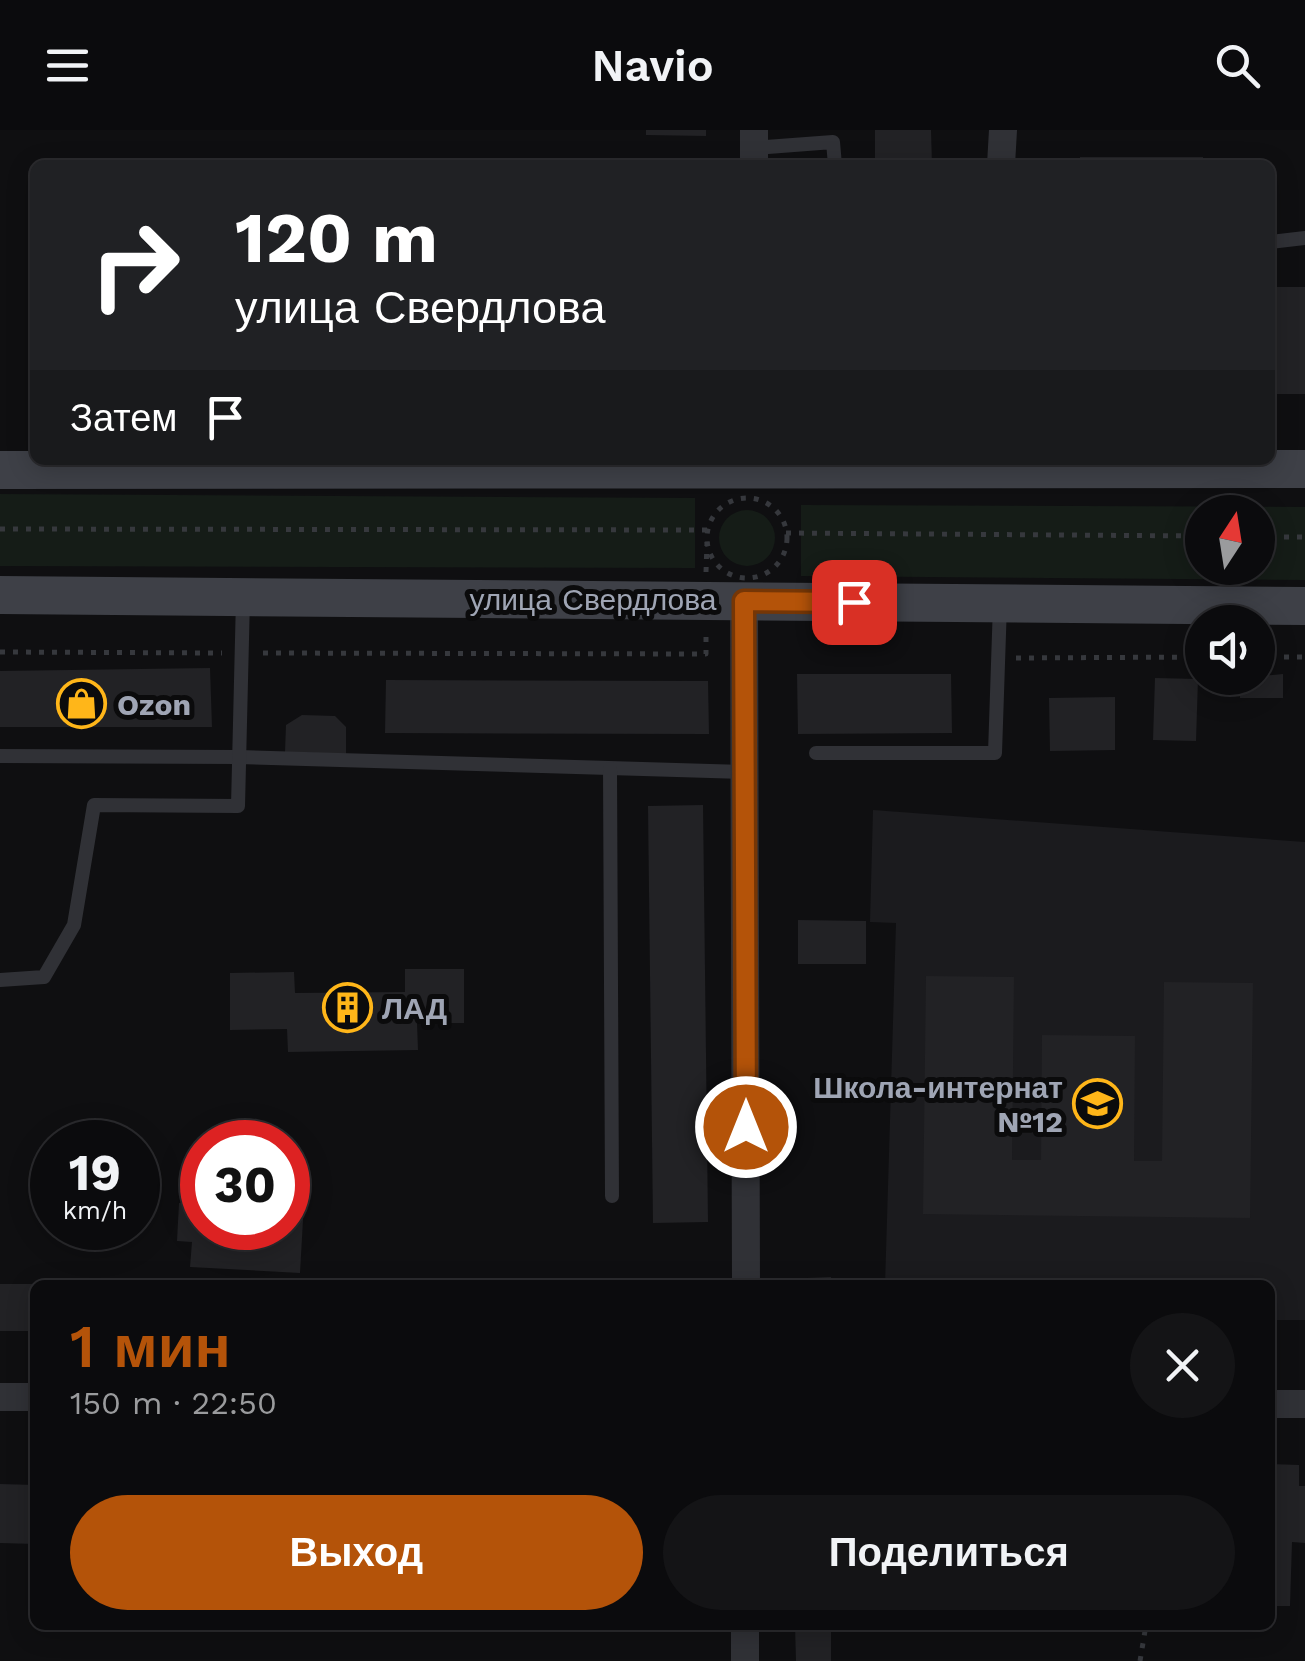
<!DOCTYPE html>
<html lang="ru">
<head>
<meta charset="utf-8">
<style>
  body { margin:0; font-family:"Work Sans",sans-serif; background:#141416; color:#f1f3f6; height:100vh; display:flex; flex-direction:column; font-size:38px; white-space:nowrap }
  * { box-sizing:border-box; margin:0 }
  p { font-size:32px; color:#9a9b9d }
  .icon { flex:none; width:55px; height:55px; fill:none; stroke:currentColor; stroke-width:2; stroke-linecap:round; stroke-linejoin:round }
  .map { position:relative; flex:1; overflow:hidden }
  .drawer { position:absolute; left:30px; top:1150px; width:1245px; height:350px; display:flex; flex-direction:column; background:#0b0b0d; border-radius:15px; box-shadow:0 5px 25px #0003,0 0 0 2px #2b2b2e }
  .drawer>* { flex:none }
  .hud { position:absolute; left:30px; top:30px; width:1245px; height:305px; border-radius:15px; box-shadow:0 5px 25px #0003,0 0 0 2px #2b2b2e; background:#202124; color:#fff; overflow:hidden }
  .needle { width:65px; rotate:12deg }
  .controls { position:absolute; left:1185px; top:365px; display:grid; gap:20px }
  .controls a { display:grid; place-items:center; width:90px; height:90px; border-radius:50%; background:#0b0b0d; box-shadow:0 5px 25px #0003,0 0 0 2px #2b2b2e; font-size:50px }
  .speed { position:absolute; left:30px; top:990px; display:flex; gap:20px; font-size:50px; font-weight:700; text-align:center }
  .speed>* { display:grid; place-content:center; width:130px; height:130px; border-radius:50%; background:#0b0b0d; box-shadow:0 5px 25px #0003,0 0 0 2px #2b2b2e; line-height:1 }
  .speed small { font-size:25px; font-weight:400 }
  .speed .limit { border:15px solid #d22; background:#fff; color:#111 }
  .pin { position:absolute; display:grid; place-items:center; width:85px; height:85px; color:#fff; margin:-42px; border-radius:20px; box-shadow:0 5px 15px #0006 }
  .me { position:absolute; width:110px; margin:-55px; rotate:0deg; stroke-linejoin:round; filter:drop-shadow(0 0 8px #0008) }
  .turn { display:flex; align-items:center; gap:35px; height:210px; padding:0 40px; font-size:45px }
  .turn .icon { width:130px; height:130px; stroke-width:2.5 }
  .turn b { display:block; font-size:70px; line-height:85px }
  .then { display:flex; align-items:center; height:95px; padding:0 40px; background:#0003; gap:20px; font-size:38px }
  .round { display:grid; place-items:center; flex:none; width:105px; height:105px; border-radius:52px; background:#141416 }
  .overview { display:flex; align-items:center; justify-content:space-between; height:170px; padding:0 40px }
  h1 { font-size:60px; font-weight:600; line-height:75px; color:#b45309 }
  .button { display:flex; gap:20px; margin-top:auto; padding:20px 40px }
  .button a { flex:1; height:115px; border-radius:60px; background:#b45309; color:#fff; font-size:40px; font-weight:600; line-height:115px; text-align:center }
  .button a+a { background:#141416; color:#f1f3f6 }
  header { display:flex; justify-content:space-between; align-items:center; height:130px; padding:0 40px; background:#0b0b0d; font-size:45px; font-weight:600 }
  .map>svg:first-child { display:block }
</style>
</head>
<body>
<header><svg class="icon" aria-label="menu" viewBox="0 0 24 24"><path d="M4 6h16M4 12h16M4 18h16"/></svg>Navio<svg class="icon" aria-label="search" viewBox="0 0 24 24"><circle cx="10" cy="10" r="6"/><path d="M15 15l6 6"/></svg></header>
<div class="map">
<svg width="1305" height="1531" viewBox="0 0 1305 1531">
  <rect width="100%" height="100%" fill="#0f0f11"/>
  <path fill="#1b1b1e" d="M873 680 1305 712V1190H1270V1155H885L896 793 870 792Z"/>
  <g fill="#151c17" fill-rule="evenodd">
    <path d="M0 364 695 368V438L0 436Z"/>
    <path d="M801 375 1305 377V450L801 446ZM1202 382H1258V438H1202Z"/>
    <circle cx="747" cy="408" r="28"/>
  </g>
  <g fill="#222225">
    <path d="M646 0H706V6L646 5Z"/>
    <path d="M875 0H931L932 35H875Z"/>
    <rect x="1080" y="27" width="123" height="8"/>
    <rect x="31" y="83" width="4" height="89"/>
    <rect x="1270" y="157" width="35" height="107"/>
    <path d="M210 538 212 597H0V541Z"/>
    <path d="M797 544H951L952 603 798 604Z"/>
    <path d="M1283 544V568H1240V548Z"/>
    <path d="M1155 548 1198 549 1196 611 1153 610Z"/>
    <path d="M386 550 708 551 709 604 385 603Z"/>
    <path d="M1115 567V620L1050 621 1049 568Z"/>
    <path d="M302 585 335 586 346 597V624L285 622 286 595Z"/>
    <path d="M703 675 708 1092 653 1093 648 676Z"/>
    <path d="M798 790 866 791V834H798Z"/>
    <path d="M405 839H464V893H417L418 920 288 922 287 899 230 900V843L294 842 295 863 405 862Z"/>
    <path d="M926 846 1014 847 1012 1030H1041L1042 905 1135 906 1134 1031H1162L1164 852 1253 853 1250 1088 923 1084Z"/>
    <path d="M288 1054 305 1055 300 1143 190 1137 192 1112 177 1111 179 1073 202 1074V1098H288Z"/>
    <path d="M831 1147V1155H807V1148Z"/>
    <rect x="0" y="1154" width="35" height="47"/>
    <path d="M1270 1334 1299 1335V1356H1305V1413L1292 1412 1290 1476H1270Z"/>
    <path d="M0 1354 35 1355V1414L0 1413Z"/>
    <path d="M795 1495H831V1531H796Z"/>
  </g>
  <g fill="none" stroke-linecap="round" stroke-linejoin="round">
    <g stroke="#36383d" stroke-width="5" stroke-dasharray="5 8" stroke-linecap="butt">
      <circle cx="747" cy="408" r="40"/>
      <path d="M0 399 707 400"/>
      <path d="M786 403 1202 406"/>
      <path d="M1258 407H1305"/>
      <path d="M706 442 707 412"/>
      <path d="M0 522 222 523"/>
      <path d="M263 523 706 524V503"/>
      <path d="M1258 527H1305"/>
      <path d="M1016 528 1202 527"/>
      <path d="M1140 1531 1146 1495"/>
    </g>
    <g stroke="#303136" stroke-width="14">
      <path d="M754 18 833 12 835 35"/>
      <path d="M1270 112 1305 108"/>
      <path d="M816 623H995L1000 474"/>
      <path d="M0 626 238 627 744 642"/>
      <path d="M610 639 612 1066"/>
      <path d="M0 850 44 847 74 795 94 675 238 676 243 468"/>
    </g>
    <g stroke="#303136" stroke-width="28">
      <path d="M754 35V0"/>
      <path d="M1001 35 1003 0"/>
      <path d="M744 471 746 1155"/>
      <path d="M0 1267H35"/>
      <path d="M1270 1274H1305"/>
      <path d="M745 1531V1495"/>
    </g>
    <g stroke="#3e4047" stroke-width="38">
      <path d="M0 340 1305 339"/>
      <path d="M0 465 1305 476"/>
    </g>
  </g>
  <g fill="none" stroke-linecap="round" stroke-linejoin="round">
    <defs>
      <path id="route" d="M746 997 744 471 854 472"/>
    </defs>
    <use href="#route" stroke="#753606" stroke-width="25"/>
    <use href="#route" stroke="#b45309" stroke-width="18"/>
  </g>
  <defs>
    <symbol id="shop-ring" viewBox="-11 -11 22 22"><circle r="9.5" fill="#0b0b0c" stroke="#ffb619" stroke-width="1.5"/><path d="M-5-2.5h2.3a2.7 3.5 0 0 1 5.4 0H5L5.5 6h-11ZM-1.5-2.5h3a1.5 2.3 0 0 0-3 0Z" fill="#ffb619"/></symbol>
    <symbol id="building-ring" viewBox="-11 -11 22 22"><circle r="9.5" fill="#0b0b0c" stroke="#ffb619" stroke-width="1.5"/><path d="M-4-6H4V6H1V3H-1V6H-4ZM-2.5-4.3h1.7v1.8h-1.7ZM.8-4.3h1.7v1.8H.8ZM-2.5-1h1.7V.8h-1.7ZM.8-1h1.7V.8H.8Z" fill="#ffb619"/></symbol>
    <symbol id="school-ring" viewBox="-11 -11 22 22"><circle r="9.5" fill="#0b0b0c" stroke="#ffb619" stroke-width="1.5"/><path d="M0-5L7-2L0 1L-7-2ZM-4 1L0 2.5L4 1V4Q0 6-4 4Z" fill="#ffb619"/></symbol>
  </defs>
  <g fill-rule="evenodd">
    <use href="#shop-ring" x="54" y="546" width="55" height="55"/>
    <use href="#building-ring" x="320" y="850" width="55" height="55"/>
    <use href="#school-ring" x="1070" y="946" width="55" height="55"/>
  </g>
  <g text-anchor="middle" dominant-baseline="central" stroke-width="10" stroke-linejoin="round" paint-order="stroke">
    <g font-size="30" fill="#9fa5b4" stroke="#0b0b0c">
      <text x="593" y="469">улица Свердлова</text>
    </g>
    <g font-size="30" font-weight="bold" fill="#9fa5b4" stroke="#0b0b0c" text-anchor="start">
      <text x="117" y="574">Ozon</text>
      <text x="382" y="878">ЛАД</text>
      <text x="1063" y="957" text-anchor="end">Школа-интернат<tspan x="1063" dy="34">№12</tspan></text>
    </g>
  </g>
</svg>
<div class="controls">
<a><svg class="needle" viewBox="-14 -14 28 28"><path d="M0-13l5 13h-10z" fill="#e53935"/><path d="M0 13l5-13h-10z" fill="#9a9b9d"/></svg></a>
<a><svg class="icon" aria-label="sound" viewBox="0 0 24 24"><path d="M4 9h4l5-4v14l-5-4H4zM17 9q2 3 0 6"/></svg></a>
</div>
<div class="speed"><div>19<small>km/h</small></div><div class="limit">30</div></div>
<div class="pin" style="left:854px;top:472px;background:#d93025"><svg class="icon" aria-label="arrive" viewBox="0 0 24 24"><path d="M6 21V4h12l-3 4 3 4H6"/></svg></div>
<svg class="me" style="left:746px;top:997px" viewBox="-20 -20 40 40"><circle r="17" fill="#b45309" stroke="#fff" stroke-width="3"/><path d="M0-11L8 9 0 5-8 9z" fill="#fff"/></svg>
<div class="hud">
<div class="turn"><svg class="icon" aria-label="right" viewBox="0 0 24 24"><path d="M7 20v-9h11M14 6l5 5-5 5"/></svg><div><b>120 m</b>улица Свердлова</div></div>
<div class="then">Затем<svg class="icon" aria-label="arrive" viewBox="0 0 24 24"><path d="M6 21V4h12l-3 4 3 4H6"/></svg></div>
</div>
<section class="drawer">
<div class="overview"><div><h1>1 мин</h1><p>150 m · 22:50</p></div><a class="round"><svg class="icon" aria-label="close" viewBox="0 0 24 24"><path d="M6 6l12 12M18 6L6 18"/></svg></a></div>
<div class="button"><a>Выход</a><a>Поделиться</a></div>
</section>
</div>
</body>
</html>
